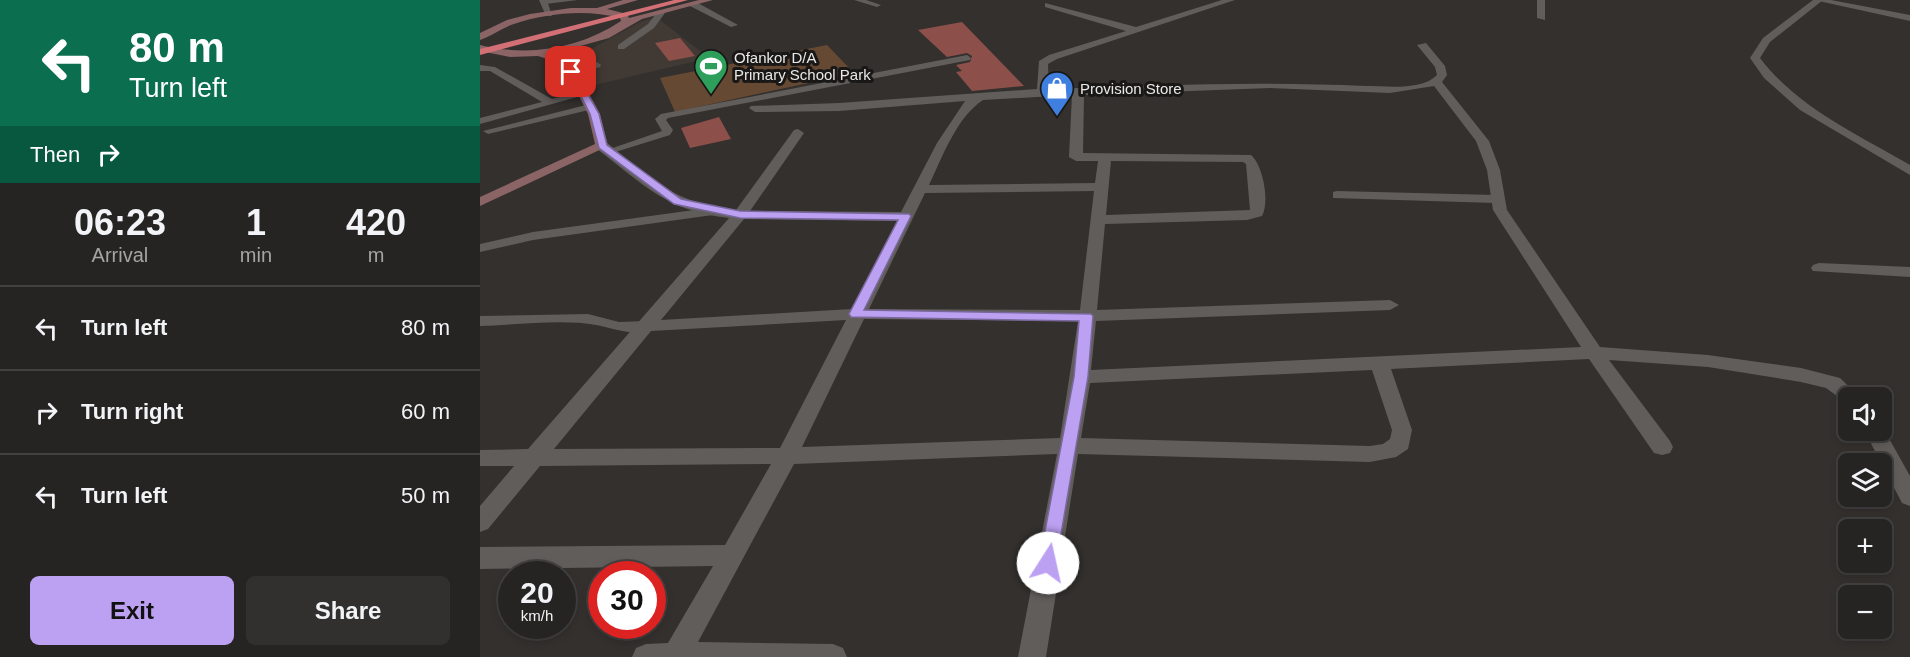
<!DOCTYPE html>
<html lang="en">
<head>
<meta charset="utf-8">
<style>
  body { margin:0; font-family:Arial,sans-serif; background:#32302f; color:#f1f3f6; height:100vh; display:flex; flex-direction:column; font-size:22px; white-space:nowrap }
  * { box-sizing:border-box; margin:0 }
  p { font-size:20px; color:#a4a4a5 }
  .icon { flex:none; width:33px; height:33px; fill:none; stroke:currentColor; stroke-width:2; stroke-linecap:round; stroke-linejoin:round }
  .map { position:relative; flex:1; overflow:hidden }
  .drawer { display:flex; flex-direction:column; background:#262422; width:480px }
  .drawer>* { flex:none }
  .hud { background:#0b6e4f; color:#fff; overflow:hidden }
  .fabs { position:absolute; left:1358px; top:387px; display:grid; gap:12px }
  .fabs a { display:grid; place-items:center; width:54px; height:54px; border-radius:9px; background:#262422; box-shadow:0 3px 9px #0003,0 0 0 2px #424140; font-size:30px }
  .speed { position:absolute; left:18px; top:561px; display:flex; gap:12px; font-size:30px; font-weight:700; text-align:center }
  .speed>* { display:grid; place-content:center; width:78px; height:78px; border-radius:50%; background:#262422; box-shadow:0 3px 9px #0003,0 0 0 2px #424140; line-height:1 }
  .speed small { font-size:15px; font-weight:400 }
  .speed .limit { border:9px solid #d22; background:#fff; color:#111 }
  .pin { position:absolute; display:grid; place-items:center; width:51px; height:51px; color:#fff; margin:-26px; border-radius:12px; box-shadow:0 3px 9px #0006 }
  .me { position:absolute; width:66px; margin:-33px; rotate:10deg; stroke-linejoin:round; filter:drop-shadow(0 0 4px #0008) }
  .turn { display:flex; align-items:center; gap:21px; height:126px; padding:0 30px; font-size:27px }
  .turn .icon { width:78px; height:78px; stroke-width:2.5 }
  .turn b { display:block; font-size:42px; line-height:51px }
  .then { display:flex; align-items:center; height:57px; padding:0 30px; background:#0003; gap:12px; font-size:22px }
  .eta { display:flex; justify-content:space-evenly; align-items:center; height:102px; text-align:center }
  .eta b { font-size:36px; font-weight:700; line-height:42px }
  .cta { display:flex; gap:12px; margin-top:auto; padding:12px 30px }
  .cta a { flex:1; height:69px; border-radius:9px; background:#bca0f2; color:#111; font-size:24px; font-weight:700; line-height:69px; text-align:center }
  .cta a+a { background:#32302f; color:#f1f3f6 }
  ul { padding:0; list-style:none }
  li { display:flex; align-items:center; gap:18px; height:84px; padding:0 30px; border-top:2px solid #424140 }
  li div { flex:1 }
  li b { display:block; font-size:22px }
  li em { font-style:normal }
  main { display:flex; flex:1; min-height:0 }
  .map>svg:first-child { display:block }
</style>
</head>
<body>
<main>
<section class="drawer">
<div class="hud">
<div class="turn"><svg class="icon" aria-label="left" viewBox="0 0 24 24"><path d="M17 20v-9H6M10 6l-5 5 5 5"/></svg><div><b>80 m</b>Turn left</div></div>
<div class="then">Then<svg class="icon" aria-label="right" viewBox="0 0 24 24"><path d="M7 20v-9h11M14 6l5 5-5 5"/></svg></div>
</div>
<div class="eta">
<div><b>06:23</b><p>Arrival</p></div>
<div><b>1</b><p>min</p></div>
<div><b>420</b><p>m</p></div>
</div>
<ul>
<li><svg class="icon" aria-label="left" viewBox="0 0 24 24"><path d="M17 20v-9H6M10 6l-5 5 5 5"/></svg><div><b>Turn left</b></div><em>80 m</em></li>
<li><svg class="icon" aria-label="right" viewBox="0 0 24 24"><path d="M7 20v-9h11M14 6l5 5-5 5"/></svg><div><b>Turn right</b></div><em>60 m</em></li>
<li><svg class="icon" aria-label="left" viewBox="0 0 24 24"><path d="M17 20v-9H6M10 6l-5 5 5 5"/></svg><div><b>Turn left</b></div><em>50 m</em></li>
</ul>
<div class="cta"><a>Exit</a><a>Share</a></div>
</section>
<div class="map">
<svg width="1430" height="657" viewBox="0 0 1430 657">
  <rect width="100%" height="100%" fill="#33302e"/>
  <path fill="#413a34" d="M176 17 229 58 115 85 102 54 160 22Z"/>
  <path fill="#664933" d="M347 45 374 73 195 112 180 78Z"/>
  <g fill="#8d4f4a">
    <path d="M482 22 544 86 492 91 476 72 482 71 476 65 490 62 492 56 487 53 467 57 438 30Z"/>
    <path d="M200 38 215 56 189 61 175 43Z"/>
    <path d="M239 117 251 139 210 148 201 128Z"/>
  </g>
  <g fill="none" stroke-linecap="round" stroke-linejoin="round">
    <g fill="#605d5b" fill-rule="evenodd">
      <path d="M64 0H98L65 4 61 2Z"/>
      <path d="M374 0H386L401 5 397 7Z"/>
      <path d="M210 2H216L258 25 251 27 210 6Z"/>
      <path d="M178 11 185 13 174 28 144 49H138V45L168 24Z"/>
      <path d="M487 55 491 58 490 60 188 118 186 120 193 130 190 135 129 154 124 151 182 131 175 119 181 114Z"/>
      <path d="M117 62 121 65 120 67 91 75 87 72Z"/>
      <path d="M0 65 15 67 72 99 103 91 108 94 0 124V118L62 102 10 71H0Z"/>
      <path d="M110 104 113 105V109L8 134 3 131Z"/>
      <path d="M857 191 1015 195 1021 199 1015 203 853 198V192Z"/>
      <path d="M236 207 240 208V214L53 240 0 252V244L53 232Z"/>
      <path d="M108 314 139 322 166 321 173 326C162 340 130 327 116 325 84 319 34 325 0 326V316Z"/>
    </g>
    <g fill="#605d5b" fill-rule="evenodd">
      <path d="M59 0H67L72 16H66Z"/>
      <path d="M742 0H755L577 59 568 64 569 89C675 85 780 81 886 86 906 86 942 91 957 75L955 67 937 45 946 43 965 66 967 75 962 82 1009 141 1020 170 1027 210 1120 347 1228 355 1321 368 1360 378 1381 398H1368V404L1346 388 1321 382 1228 367 1129 360 1190 441 1193 447 1190 453 1182 455 1174 453 1109 359 911 369 932 430 928 449 916 457 890 462 598 454 566 657H538L577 454 314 464 218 642 353 644 363 648 367 657H152L156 648 166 644 188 643 233 566 0 569V547L245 545 291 464 60 466 8 529 0 532V506L34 466H0V450L48 449 249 218C188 212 163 184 117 149V143H127C173 179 194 204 256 210L314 130 318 129 324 133 270 211 421 212 457 143 485 101 359 111 275 112 269 108 271 106 359 103 557 89 559 61 569 55 646 31 565 7V3L656 27ZM954 86 996 141 1007 170 1013 210 1101 347 611 370 616 321 910 310 919 305 910 300 617 310 625 224 767 220 782 216C790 202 783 165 771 155L603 153 604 95 790 88 910 93ZM592 95 589 157 596 161H618L615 183 449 185C463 156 476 118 503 100ZM631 161 763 162 766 164 770 210 626 215ZM614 191 600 310 389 309 445 193ZM264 219 417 221 372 309 181 320ZM384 319 598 321 580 438 322 447ZM366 320 300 448 74 449 171 331ZM892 370 912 430 910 439 903 444 890 446 601 438 610 383Z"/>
      <path d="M1057 0H1065V20L1057 18Z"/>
      <path d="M1333 0H1343L1290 42 1280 58C1318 108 1377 134 1430 165V175L1320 110 1284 78 1270 58 1283 38Z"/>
      <path d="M1339 263 1430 267V277L1333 271 1331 268 1333 265Z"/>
      <path d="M1401 424 1430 476V506L1422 503 1384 430H1401Z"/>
    </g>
    <path fill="#605d5b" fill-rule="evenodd" d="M1334 0H1351L1430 15V21Z"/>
    <path fill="#8b6465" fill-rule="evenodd" d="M143 0H158L127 9 147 14 149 18 219 0H233L162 19 129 38 72 54 92 62 120 114 128 146 0 206V197L115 144 108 114 83 64 58 56 30 57 0 51V45C48 57 99 49 141 21L140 18C106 9 67 13 34 24 22 28 12 36 0 40V33L27 20 50 14 91 8H117Z"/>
    <path fill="#d27076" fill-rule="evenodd" d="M194 0H208L0 55V49Z"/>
  </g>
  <path fill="#bca0f2" stroke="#7a689d" stroke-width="1.5" d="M88 70H94L119 114 127 145 201 199 260 211 429 214 431 216 384 310 611 314 613 316 608 377 575 569 568 571 561 569 559 563 594 377 599 321 371 317 369 314 418 220 260 218 194 204 119 148 110 114Z"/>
  <defs>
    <symbol id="stadium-pin" viewBox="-11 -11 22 30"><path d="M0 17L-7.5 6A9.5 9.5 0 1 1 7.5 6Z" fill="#2e9e5b" stroke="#191817"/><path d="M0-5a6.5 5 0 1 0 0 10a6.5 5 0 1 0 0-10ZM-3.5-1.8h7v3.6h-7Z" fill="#fff"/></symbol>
    <symbol id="shop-pin" viewBox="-11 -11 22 30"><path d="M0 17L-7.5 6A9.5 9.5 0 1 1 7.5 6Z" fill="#3f7fe0" stroke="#191817"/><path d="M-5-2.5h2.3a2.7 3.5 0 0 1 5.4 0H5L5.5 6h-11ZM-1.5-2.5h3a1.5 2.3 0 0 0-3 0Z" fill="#fff"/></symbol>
  </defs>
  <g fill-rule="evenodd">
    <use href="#stadium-pin" x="212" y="47" width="38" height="52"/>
    <use href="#shop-pin" x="558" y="69" width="38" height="52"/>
  </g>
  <g text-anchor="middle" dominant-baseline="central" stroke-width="6" stroke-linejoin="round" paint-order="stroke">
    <g font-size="15" fill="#eae8e7" stroke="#191817" text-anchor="start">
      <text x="254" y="57">Ofankor D/A<tspan x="254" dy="17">Primary School Park</tspan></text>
      <text x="600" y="88">Provision Store</text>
    </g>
  </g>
</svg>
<div class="fabs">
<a><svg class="icon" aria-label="sound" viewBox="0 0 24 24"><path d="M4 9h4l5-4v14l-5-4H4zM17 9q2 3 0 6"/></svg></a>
<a><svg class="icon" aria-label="layers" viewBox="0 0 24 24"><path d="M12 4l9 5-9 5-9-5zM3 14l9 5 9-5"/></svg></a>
<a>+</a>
<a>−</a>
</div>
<div class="speed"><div>20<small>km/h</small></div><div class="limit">30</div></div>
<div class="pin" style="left:91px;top:72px;background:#d93025"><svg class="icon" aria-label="arrive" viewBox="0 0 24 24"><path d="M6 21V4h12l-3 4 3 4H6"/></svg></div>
<svg class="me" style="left:568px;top:563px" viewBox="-20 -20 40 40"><circle r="19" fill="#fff"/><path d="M0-13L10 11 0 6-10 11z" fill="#bca0f2"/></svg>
</div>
</main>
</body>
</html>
